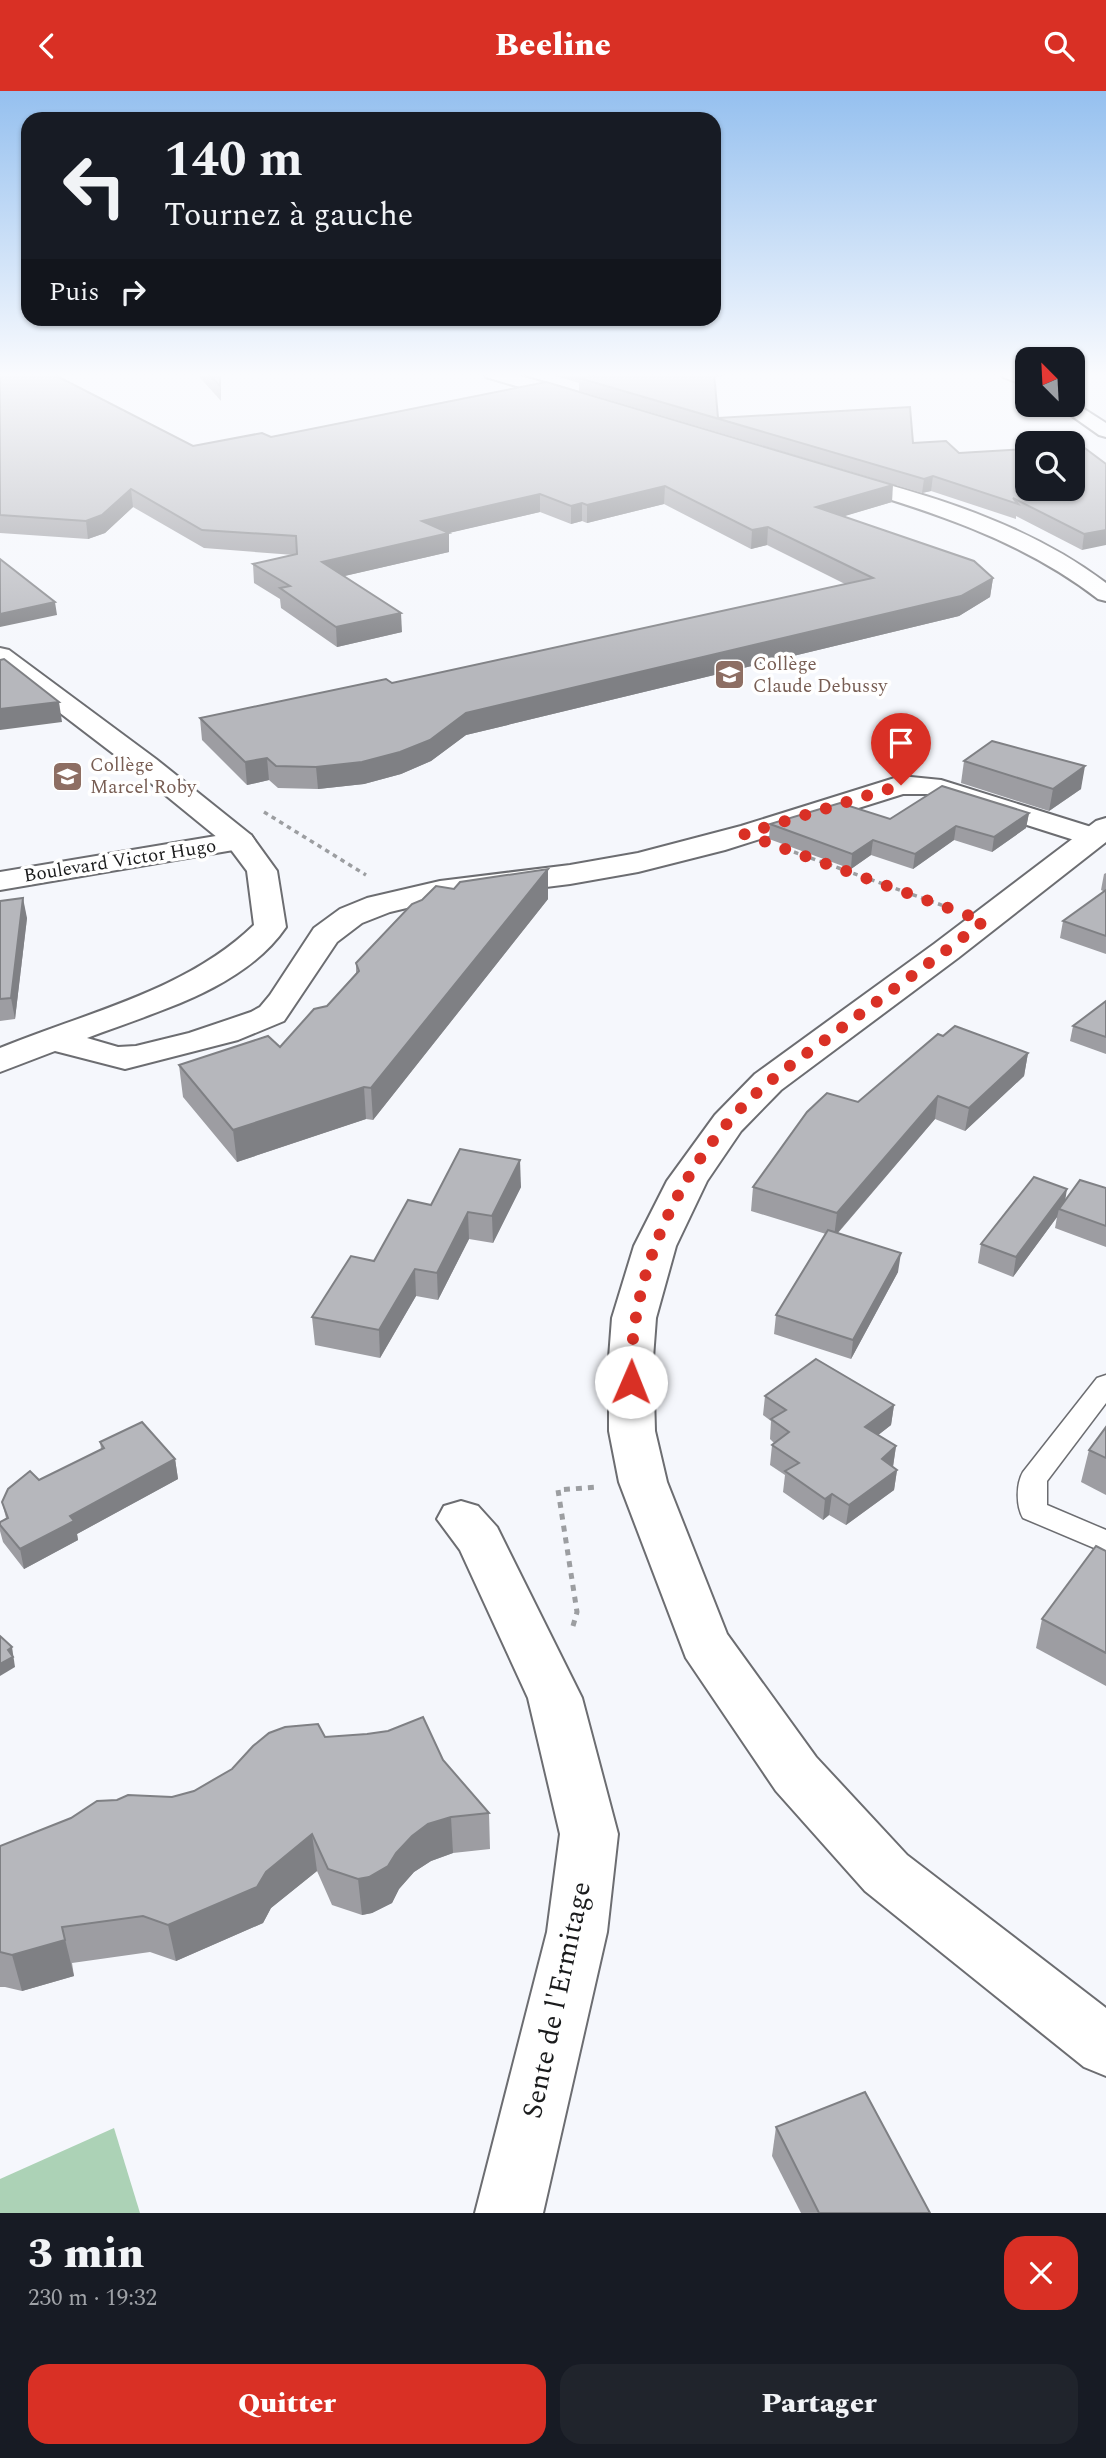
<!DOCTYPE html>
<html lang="fr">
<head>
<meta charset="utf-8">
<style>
  body { margin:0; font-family:Spectral,serif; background:#20242c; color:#f1f3f6; height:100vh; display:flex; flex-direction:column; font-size:26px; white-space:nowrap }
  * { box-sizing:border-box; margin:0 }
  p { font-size:23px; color:#9ea1a6 }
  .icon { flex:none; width:38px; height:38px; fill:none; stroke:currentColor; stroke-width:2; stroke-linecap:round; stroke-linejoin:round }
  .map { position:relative; height:2122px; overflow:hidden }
  .sheet { display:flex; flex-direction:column; background:#171b24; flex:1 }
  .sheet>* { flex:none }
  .top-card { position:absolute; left:21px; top:21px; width:700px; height:214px; border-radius:21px; box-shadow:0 2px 5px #0004; background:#171b24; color:#f1f3f6; overflow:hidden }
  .needle { width:46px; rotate:336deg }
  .tools { position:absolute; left:1015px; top:256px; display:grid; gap:14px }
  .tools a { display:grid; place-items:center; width:70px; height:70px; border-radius:14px; background:#171b24; box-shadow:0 2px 5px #0004; font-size:35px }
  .pin { position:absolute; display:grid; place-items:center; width:60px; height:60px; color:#fff; margin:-72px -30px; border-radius:50% 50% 50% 0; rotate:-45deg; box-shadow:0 0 7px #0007 }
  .pin .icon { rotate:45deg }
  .me { position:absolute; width:77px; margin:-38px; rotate:1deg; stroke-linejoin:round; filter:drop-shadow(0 0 5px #0008) }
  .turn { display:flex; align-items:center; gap:24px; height:147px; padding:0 28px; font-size:32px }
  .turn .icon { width:91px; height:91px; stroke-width:2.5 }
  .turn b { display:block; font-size:49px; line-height:60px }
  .then { display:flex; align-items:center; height:66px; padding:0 28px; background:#0003; gap:14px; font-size:26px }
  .round { display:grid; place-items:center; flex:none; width:74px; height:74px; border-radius:21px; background:#20242c }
  .head { display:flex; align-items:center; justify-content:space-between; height:119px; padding:0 28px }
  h1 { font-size:42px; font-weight:800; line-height:52px }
  .primary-button { display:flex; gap:14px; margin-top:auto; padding:14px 28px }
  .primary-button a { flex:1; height:80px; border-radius:21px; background:#d93025; color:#fff; font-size:28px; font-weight:800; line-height:80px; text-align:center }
  .primary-button a+a { background:#20242c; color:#f1f3f6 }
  header { display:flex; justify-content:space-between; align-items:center; height:91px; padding:0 28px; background:#d93025; color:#fff; font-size:32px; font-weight:800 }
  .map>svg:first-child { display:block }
</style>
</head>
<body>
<header><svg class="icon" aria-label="back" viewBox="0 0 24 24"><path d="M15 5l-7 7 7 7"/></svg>Beeline<svg class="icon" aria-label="search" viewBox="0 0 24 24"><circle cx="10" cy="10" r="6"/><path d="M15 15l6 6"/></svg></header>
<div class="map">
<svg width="1106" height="2122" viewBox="0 0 1106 2122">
  <rect width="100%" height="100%" fill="#f5f7fc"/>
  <path fill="#acd2b6" d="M114 2037 140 2122H0V2088Z"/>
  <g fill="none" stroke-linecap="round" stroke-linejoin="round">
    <defs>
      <path id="lane" d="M1106 1284V1312L1047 1390V1414L1106 1439V1462L1023 1427C1016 1415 1016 1393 1023 1381L1097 1287Z"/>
      <g id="street">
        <path d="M1001 282 1027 284V295L1003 286Z"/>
        <path d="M1073 311 1106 332V346L1099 344 1055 313H1073Z"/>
        <path d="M0 557 9 559 156 668 251 744 277 780 286 836C243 899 154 921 87 947L118 956 136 955 189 942 251 921 260 916 270 904 314 837 340 818 367 807 440 790 570 774 638 762 741 735 901 685 941 689 1104 740 1106 749 1104 752 1093 755 929 703H903L725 759 638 781 570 793 440 809 390 821 362 832 337 851 284 930 238 949 125 978 55 960 0 981V957C85 922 186 900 254 834L247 780 229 756 136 680 0 576Z"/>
        <path d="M461 1410 478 1415 497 1436 582 1607 618 1743 607 1841 543 2122H475L547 1841 560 1743 528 1607 460 1459 437 1428 444 1415Z"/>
      </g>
      <g id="secondary">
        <path d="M484 282H511L588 305 591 309 588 313H576L486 286Z"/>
        <path d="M844 382C935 405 1031 435 1106 492V510L1098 508C1020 448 930 420 837 392L834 388 837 384Z"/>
        <path d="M1106 727V751L958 867 781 999 741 1040 707 1090 676 1155 656 1227 653 1267 655 1340 667 1391 727 1543 816 1666 907 1764 1106 1917V1985L1084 1976 865 1800 776 1700 686 1567 619 1391 609 1340V1267L612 1227 634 1155 667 1090 715 1024 755 983 934 853 1096 730Z"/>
        <path d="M240 741 251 744 255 750 251 756 0 799V781Z"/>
      </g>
    </defs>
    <use href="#lane" stroke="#6c6d71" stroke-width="3"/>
    <use href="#street" stroke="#6c6d71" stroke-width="4"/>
    <use href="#secondary" stroke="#6c6d71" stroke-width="4"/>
    <g stroke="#9c9ea1" stroke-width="3.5" stroke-dasharray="4.5 4.5" stroke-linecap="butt">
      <path d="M264 721 366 784"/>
      <path d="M794 761 947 816"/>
    </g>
    <path stroke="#9c9ea1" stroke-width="5" stroke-dasharray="6 6" stroke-linecap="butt" d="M573 1535 577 1521 558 1399 597 1396"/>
    <use href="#lane" fill="#fff" fill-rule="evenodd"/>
    <use href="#street" fill="#fff" fill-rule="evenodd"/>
    <use href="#secondary" fill="#fff" fill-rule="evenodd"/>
  </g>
  <g fill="#9d9da2">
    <path d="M0 282 193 355 271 346 892 411 844 425 993 487 990 506 959 525 466 644 431 670 401 683 364 693 318 698 278 697 269 689 247 694 202 649 200 627 392 592 845 493 767 454 751 458 664 413 587 432 582 430 571 433 540 421 448 442 449 461 344 485 402 541 337 556 281 517 280 508 254 492 253 473 294 464 204 457 133 416 105 442 88 448 0 442Z"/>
    <path d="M196 282H221V310Z"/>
    <path d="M545 282H748L714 286 718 327 913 352 959 362 1106 373 1082 459 1016 425V428L931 400 922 402 579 300V292Z"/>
    <path d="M964 670 1081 698 1049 720 961 692Z"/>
    <path d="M1029 722 1026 737 992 761 954 749 913 778 871 764 851 778 769 748 770 733Z"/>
    <path d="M548 778V808L373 1029 366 1028 237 1071 183 1006 179 974 280 956 327 915 356 882V872L454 798Z"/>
    <path d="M1106 782V863L1060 847 1063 830 1105 801 1101 799 1104 783Z"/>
    <path d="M0 810 27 827 15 928 0 930Z"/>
    <path d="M1106 910V963L1070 950 1073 935Z"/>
    <path d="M1028 962 1024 985 965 1040 935 1028 838 1142 898 1181 851 1268 774 1243 776 1224 826 1143 751 1120 753 1096 858 1011Z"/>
    <path d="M521 1096 493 1152 469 1148 438 1209 416 1205 380 1267 315 1254 312 1226 374 1170 431 1114Z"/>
    <path d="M1106 1097V1156L1055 1137 1057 1126 1013 1186 978 1172 981 1153 1065 1109Z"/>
    <path d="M765 1305 894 1314 891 1334 878 1344 896 1355 893 1376 897 1379 894 1399 846 1434 829 1424 823 1429 783 1401 785 1384 770 1374 772 1354 774 1352 770 1348 771 1330 763 1324Z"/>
    <path d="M1106 1336V1404L1081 1391 1089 1359Z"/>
    <path d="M100 1351 175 1368 178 1388 77 1443 78 1449 24 1478 3 1451 0 1440V1431L6 1427 2 1411 39 1389 101 1358Z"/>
    <path d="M1106 1460V1595L1036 1557 1042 1528Z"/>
    <path d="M325 1646 443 1669 489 1722 490 1758 453 1762 431 1770 414 1781 399 1798 392 1812 372 1822 362 1824 332 1814 317 1780 271 1817 263 1832 176 1870 150 1861 72 1872 74 1885 22 1900 5 1896H0V1755L194 1700Z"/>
    <path d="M776 2036 930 2122H801L772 2065Z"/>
  </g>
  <g fill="#7f8084">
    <path d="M220 282H221V310L220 295Z"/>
    <path d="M713 282H748L712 286Z"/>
    <path d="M933 385 931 400 922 402 924 388Z"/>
    <path d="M893 394 892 411 815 434 816 416Z"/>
    <path d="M665 395 664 413 587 432V414Z"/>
    <path d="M131 398 133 416 105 442 88 448 86 430Z"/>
    <path d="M540 403V421L423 448 422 430Z"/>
    <path d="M582 412V430L571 433V415Z"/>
    <path d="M768 436 767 454 751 458 752 439Z"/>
    <path d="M1106 439V454L1082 459 1084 443Z"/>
    <path d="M449 442V461L323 490 322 471Z"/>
    <path d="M993 487 990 506 959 525 466 644 431 670 401 683 364 693 318 698 316 676 466 622Z"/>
    <path d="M55 511 57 524 0 536V523Z"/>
    <path d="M401 522 402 541 337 556 336 536Z"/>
    <path d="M59 611 62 631 0 639V618Z"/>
    <path d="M267 667 269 689 247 694 245 671Z"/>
    <path d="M1085 675 1081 698 1049 720 1053 698Z"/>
    <path d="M1029 722 1026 737 992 761 994 746Z"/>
    <path d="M956 735 954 749 913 778 915 763Z"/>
    <path d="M873 749 871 764 851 778 852 763Z"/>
    <path d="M548 778V808L373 1029 371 997Z"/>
    <path d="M23 807 27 827 15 928 11 907Z"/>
    <path d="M1028 962 1024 985 965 1040 969 1017Z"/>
    <path d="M364 996 366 1028 237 1071 233 1039Z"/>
    <path d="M938 1005 935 1028 834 1146 837 1122Z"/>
    <path d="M520 1069 521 1096 493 1152 492 1125Z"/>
    <path d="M1067 1098 1064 1117 1059 1118 1057 1126 1013 1186 1016 1166Z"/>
    <path d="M468 1121 469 1148 438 1209 437 1182Z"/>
    <path d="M901 1162 898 1181 851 1268 853 1249Z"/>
    <path d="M415 1178 416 1205 380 1267 379 1239Z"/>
    <path d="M894 1314 891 1334 863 1356 865 1336Z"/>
    <path d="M896 1355 893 1375 879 1388 882 1368Z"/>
    <path d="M175 1368 178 1388 77 1443 78 1449 24 1478 20 1458 70 1425Z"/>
    <path d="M897 1379 894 1399 846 1434 849 1414Z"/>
    <path d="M832 1403 829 1424 823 1429 825 1408Z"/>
    <path d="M12 1556 15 1576 0 1585V1573L8 1559Z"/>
    <path d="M451 1726 453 1762 431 1770 414 1781 399 1798 392 1812 372 1822 362 1824 358 1788 396 1762 412 1745 428 1733Z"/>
    <path d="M312 1743 317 1780 271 1817 263 1832 176 1870 168 1834 266 1781Z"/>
    <path d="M62 1836 74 1885 22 1900 12 1864Z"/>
  </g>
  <g fill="#b6b7bc" stroke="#7f8084" stroke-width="2">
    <path d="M0 282H51L193 355 262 342 271 346 546 291 893 394 816 416 974 470 993 487 961 505 466 622 430 649 400 661 362 671 316 676 276 675 267 667 245 671 200 627 386 588 392 592 873 487 768 436 752 439 665 395 587 414 582 412 571 415 540 403 422 430 449 442 322 471 401 522 336 536 280 497 290 495 253 473 297 463 296 445 202 439 131 398 102 424 86 430 0 424Z"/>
    <path d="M208 282H220V295Z"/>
    <path d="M591 282H714L718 327 910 316 913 352 946 350 959 362 1027 358V397H1073V355H1082L1106 373V439L1084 443 1013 407 1018 413 933 385 924 388 579 287 595 284Z"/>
    <path d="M0 468 55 511 0 523Z"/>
    <path d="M4 568 59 611 0 618V569Z"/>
    <path d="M992 650 1085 675 1053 698 964 670Z"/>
    <path d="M942 695 1029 722 994 746 956 735 915 763 873 749 852 763 770 733 840 712 890 728Z"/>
    <path d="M548 778 371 997 364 996 233 1039 179 974 268 945 280 956 314 918 327 915 359 880 356 872 412 813 422 809 436 795 454 798 460 791Z"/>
    <path d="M1106 799V845L1063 830Z"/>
    <path d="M23 807 11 907 0 908V810Z"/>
    <path d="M1106 910V946L1073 935Z"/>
    <path d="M955 935 1028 962 969 1017 938 1005 837 1122 753 1096 807 1021 827 1002 858 1011 938 943 943 945Z"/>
    <path d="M460 1058 520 1069 492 1125 468 1121 437 1182 415 1178 379 1239 312 1226 351 1165 374 1170 408 1109 431 1114Z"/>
    <path d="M1034 1086 1067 1098 1016 1166 981 1153Z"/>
    <path d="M1080 1089 1106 1097V1135L1059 1118Z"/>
    <path d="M828 1139 901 1162 853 1249 776 1224Z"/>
    <path d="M816 1268 894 1314 865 1336 896 1355 882 1368 897 1379 849 1414 832 1403 825 1408 785 1380 799 1372 772 1354 789 1341 771 1328 786 1319 765 1305Z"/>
    <path d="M142 1331 175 1368 70 1425 74 1430 20 1458 0 1434V1431L8 1427 2 1411 8 1398 30 1380 39 1389 104 1357 100 1351Z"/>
    <path d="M1106 1336V1367L1089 1359Z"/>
    <path d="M1096 1455 1106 1460V1562L1042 1528Z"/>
    <path d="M0 1545 12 1556 8 1559 13 1566 0 1573Z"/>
    <path d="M423 1626 443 1669 489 1722 451 1726 428 1733 412 1745 396 1762 388 1775 369 1786 358 1788 328 1778 312 1743 266 1781 257 1796 168 1834 143 1825 62 1836 65 1849 12 1864 0 1861V1755L71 1727 97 1710 117 1709 128 1704 172 1706 194 1700 232 1678 253 1655 269 1642 285 1636 318 1633 325 1646 367 1643 388 1640Z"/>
    <path d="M865 2001 930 2122H819L776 2036Z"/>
  </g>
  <linearGradient id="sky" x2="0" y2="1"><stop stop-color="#95c0ef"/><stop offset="0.49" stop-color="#fafbfe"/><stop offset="1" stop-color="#fafbfe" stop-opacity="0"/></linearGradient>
  <rect width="1106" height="579" fill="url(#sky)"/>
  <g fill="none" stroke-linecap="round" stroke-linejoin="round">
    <path stroke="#d93025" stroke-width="12" stroke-dasharray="0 21.6" d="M631 1291C629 1189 675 1082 748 1010 775 984 806 963 836 941 885 904 936 868 984 830L744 743 901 694"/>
  </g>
  <defs>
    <symbol id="school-square" viewBox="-11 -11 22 22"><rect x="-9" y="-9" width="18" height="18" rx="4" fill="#8d6e63" stroke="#fff"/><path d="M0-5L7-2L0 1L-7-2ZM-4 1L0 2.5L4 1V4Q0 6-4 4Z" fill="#fff"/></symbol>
  </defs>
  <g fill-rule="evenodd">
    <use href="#school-square" x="712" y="566" width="35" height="35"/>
    <use href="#school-square" x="50" y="668" width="35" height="35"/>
  </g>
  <g text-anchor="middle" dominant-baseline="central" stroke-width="7" stroke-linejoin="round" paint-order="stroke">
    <g font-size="19" fill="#785e54" stroke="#fff" text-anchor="start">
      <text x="753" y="573">Collège<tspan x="753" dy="22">Claude Debussy</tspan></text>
      <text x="90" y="674">Collège<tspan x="90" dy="22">Marcel Roby</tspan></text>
    </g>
    <g font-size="19" fill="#1a1b1c" stroke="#fff">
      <text transform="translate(120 770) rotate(-9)">Boulevard Victor Hugo</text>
    </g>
    <g font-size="28" fill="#1a1b1c" stroke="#fff">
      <text transform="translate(557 1909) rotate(-78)">Sente de l'Ermitage</text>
    </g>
  </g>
</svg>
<div class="tools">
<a><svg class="needle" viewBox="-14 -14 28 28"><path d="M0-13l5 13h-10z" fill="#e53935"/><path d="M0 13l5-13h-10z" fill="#9ea1a6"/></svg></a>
<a><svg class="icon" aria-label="search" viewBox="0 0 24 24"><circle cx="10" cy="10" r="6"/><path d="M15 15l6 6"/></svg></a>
</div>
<div class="pin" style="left:901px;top:694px;background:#d93025"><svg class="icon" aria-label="arrive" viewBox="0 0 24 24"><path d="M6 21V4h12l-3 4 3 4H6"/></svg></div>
<svg class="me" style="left:631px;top:1291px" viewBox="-20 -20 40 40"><circle r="19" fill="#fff"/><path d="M0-13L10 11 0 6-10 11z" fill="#d93025"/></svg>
<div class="top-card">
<div class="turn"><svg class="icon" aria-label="left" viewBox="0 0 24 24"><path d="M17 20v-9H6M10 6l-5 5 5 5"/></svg><div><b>140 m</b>Tournez à gauche</div></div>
<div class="then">Puis<svg class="icon" aria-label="right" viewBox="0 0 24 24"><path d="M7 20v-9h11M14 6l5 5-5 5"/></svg></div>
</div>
</div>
<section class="sheet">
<div class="head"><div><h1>3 min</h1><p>230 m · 19:32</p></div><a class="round" style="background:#d93025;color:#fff"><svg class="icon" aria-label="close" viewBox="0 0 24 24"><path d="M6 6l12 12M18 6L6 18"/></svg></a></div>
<div class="primary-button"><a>Quitter</a><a>Partager</a></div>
</section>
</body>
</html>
